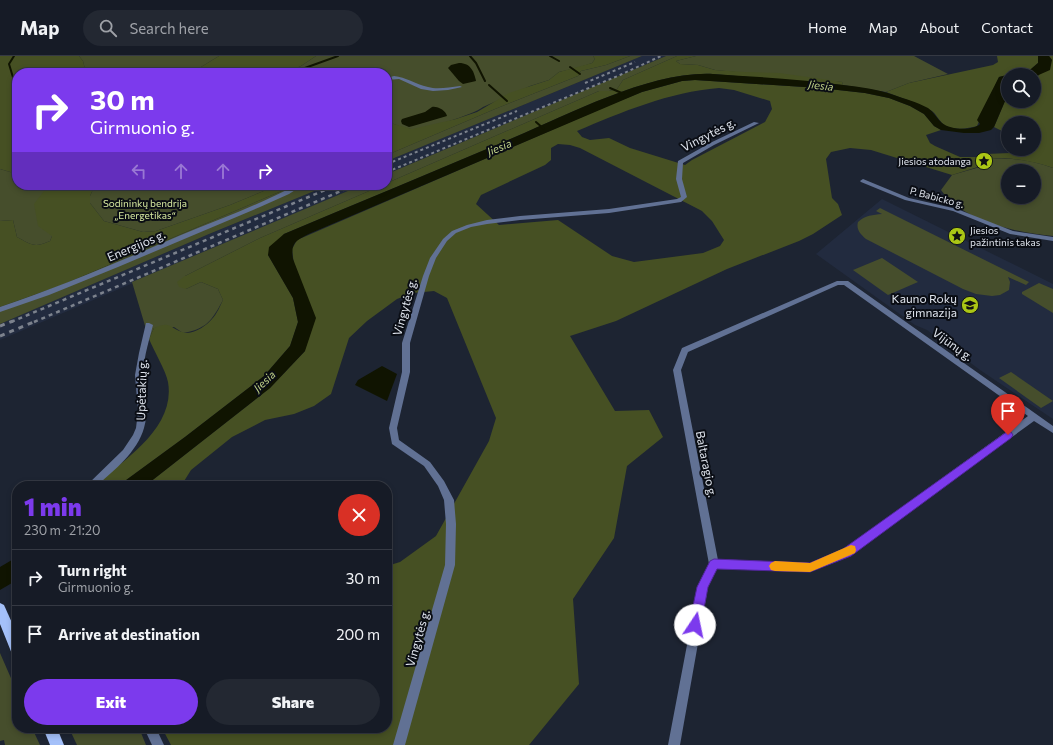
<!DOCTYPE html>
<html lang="en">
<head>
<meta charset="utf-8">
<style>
  body { margin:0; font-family:Commissioner,sans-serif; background:#232832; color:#f1f3f6; height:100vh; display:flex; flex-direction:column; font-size:15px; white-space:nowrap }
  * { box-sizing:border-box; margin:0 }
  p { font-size:13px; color:#9ea1a7 }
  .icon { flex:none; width:22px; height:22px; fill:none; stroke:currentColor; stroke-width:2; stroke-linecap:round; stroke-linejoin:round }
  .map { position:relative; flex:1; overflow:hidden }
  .side { position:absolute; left:12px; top:425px; width:380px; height:252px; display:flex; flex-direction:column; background:#161b26; border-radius:16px; box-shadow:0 2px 6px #0003,0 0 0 1px #353943 }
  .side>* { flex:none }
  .hud { position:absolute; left:12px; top:12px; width:380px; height:122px; border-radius:16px; box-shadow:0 2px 6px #0003,0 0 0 1px #353943; background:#7c3aed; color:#fff; overflow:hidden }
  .buttons { position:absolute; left:1001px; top:12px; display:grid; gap:8px }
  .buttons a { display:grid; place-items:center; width:40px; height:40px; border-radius:50%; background:#161b26; box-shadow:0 2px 6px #0003,0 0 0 1px #353943; font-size:20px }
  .pin { position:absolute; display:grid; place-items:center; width:34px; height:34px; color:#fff; margin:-41px -17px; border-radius:50% 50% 50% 0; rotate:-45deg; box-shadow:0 0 4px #0007 }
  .pin .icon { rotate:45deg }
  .me { position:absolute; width:44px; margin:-22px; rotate:11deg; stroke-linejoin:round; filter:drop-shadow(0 0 3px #0008) }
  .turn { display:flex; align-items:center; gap:14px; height:84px; padding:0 12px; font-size:18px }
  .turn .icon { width:52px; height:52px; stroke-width:2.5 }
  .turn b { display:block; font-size:28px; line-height:34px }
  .lanes { display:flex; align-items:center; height:38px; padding:0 12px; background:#0003; justify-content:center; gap:20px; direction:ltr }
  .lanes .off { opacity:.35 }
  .round { display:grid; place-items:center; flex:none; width:42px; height:42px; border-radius:21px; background:#232832 }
  .head { display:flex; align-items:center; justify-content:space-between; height:68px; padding:0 12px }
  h1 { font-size:24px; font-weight:800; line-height:30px; color:#7c3aed }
  .action { display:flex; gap:8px; margin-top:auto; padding:8px 12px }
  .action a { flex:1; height:46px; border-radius:24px; background:#7c3aed; color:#fff; font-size:16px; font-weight:800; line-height:46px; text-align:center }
  .action a+a { background:#232832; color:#f1f3f6 }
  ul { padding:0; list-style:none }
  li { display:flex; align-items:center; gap:12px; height:56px; padding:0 12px; border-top:1px solid #353943 }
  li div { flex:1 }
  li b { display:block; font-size:15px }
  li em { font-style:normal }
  header { display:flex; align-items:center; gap:24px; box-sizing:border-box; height:56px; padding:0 20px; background:#161b26; border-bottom:1px solid #353943 }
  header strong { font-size:19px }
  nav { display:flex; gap:22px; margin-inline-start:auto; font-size:14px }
  .search { width:280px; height:36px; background:#232832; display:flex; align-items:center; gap:10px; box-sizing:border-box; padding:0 14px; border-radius:22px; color:#9ea1a7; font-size:15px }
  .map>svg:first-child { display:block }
</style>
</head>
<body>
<header>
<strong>Map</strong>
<div class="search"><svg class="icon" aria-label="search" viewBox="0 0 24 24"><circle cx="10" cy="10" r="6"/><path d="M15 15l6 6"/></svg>Search here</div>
<nav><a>Home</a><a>Map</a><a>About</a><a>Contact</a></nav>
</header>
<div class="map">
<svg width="1053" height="689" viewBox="0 0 1053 689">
  <rect width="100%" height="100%" fill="#1d2432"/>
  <g fill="#222b3f">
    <path d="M642 0H666L387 118V105Z"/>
    <path d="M329 129H362L0 284V268L209 178Z"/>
    <path d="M882 143 1053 228V363L980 314 927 274 915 269 816 198Z"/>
  </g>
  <g fill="#464e2c" fill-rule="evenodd">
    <path d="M79 0H219L201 11 196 17H86L83 5Z"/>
    <path d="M316 0H593L595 3 592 7 580 11 559 16 549 24 530 30 483 51C473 59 423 74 411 73 403 72 395 68 387 66V17H284L301 10Z"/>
    <path d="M630 0H642L387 105V99L495 53 578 20 581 15 606 9Z"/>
    <path d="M666 0H677L623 24 617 33 609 35H599L387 127V118Z"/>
    <path d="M696 0H914L948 18 909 27 886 36 843 29 842 26 715 14 698 9 680 8 676 5Z"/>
    <path d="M988 103C1009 101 1033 104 1053 112V180C1015 176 964 166 941 134L952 119 980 111 983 105ZM1008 115H1034V141H1008Z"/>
    <path d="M0 113 17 118V129H55L52 180 50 185C34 192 32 189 17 181L13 164 0 165Z"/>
    <path d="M95 129H278L230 149 156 175 143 176 104 165 90 147V140Z"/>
    <path d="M317 129H329L209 178 0 268V251L62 229 284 134 311 132Z"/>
    <path d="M362 129H383L260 182 185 220 186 233 201 226 218 233 223 244C212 264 207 273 183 277L174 271 154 272 149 283 132 226Z"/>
    <path d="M880 152 1029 226 1026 229 1008 221 1010 226 1009 234 1000 239 992 240 976 238 963 233 866 183C860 178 856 173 858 166 865 159 873 159 882 158L876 155Z"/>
    <path d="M882 202 918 226 888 239 853 214Z"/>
    <path d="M1039 227 1053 233V257L1022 238V236Z"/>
    <path d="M1011 316 1053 345 1041 352 999 322Z"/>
    <path d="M0 597 17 636V672H32L40 689H5L4 684 0 685Z"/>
    <path d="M69 672H139L146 689H77Z"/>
  </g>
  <g fill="#465023" fill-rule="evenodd">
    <path d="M0 0H79L83 5 86 17H17V118L0 113Z"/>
    <path d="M219 0H316L301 10 284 17H196L201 11Z"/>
    <path d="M593 0H630L606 9 581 15 578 20 495 53 387 99V66L412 73 456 63 477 56 509 37 549 24 559 16 592 7 595 3Z"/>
    <path d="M677 0H696L676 5 680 8 698 9 715 14 744 16 779 17 836 25 842 26 843 29 713 18C651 15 572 57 515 81 438 114 361 145 284 178L268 199 293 242 298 266 290 290 264 320 185 381 118 430H93C124 404 176 372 168 326 166 315 154 295 149 283L154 272C171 265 168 271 182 276 192 280 206 270 212 263 217 258 220 250 223 244L218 233 201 226 186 233 179 231 177 226 185 220 260 182 383 129H387V127L599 35H609L617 33 623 24Z"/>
    <path d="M997 0H1038V7L1031 13 999 21 977 70C967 73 950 75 942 67 938 63 936 58 932 55 917 47 902 42 886 36L909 27 993 9 998 6Z"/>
    <path d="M1049 0H1053V112C1037 106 999 98 983 105L981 110 952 119 871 94 850 92 831 96 826 103 832 142 838 148 842 159 813 178 799 185 727 213 616 265 570 280 615 355 649 354 663 381 627 410 614 482 573 543 579 628 529 689H171L162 672H387V510L400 506 436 480 489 385 496 362 447 242 434 235 413 237 397 243 367 265 349 282 331 338 314 350 294 358 265 364 232 381 191 414 181 430H145L270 332 305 295 292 193 297 184 612 48 642 36 682 25 695 24 820 32 865 37 889 42 910 50 924 58 934 70 941 74 926 79 930 87 935 90 960 101H979L986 98 1010 97 1012 93H1034V67H1008V79L1004 76 994 71 1008 38V45H1034V21L1038 20 1052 4ZM719 32 734 34 770 45 772 53 765 66 692 104 685 109 630 92 609 82 590 84 582 81 577 75C622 56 669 36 719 32ZM558 88 570 89 580 92 702 155 712 165 724 184 720 190 703 197 634 206 612 200 558 164 499 169 476 148 481 139 545 109 551 104V92Z"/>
    <path d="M55 129H95L90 140V147L104 165 143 176 156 175 230 149 278 129H317L311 132 284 134 62 229 0 251V165L13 164 17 181C32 189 34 192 50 185L52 180 38 170 34 148 44 135Z"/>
  </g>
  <g fill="#101401">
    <path d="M1038 0H1049L1052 4 1050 14 1034 21V19H1008V38L994 71 991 74 979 77H964L941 74 934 70 924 58 910 50 889 42 865 37 820 32 695 24 682 25 642 36 311 177C297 184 290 186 293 203L316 262 305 295 270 332 145 430H118L185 381 264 320 290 290 298 266 293 242 268 199 269 191 284 178C361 145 438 114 515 81 572 57 651 15 713 18 756 21 800 23 843 29 860 31 877 33 894 39 905 43 917 46 928 52 934 56 937 63 942 67 950 74 973 75 980 68L977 64 979 60 999 21 1031 13 1038 7Z"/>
    <path d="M459 7C471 7 474 16 476 25L463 28 459 25 448 12 451 9Z"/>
    <path d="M432 51C438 50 446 55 447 60L413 70 409 71 402 68 401 65 402 63 425 56Z"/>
    <path d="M382 310 397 318 387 345 355 329 358 324Z"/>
    <path d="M17 501V524L0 534V511Z"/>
  </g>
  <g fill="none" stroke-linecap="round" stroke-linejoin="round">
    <g stroke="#101401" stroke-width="2">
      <path d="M14 0 9 8 15 28 13 42 17 44"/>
      <path d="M470 0 476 7 485 25"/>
      <path d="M550 0 559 5"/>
      <path d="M570 11 580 18"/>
      <path d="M291 17 338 0"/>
      <path d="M489 29 507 45"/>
      <path d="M610 32 624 38"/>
      <path d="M536 66 544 73"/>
    </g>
    <g fill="#617194" fill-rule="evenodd">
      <path d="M394 20C406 21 415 28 428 31 438 34 449 31 460 30L462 31 448 34 433 35 421 33 399 23 387 24V22Z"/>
      <path d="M754 66 759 67 714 89 683 107 682 123 687 141 681 146 609 157 520 164 487 168 471 171 456 177 447 185 436 202 429 220 410 287V316L397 372 399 384 430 406 444 425 454 444 456 468 455 509 405 689H393L445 509 446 468 444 444 438 430 424 410 392 388 389 372 402 316V287L423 220 430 202 443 183 452 175 467 169 487 164 520 160 609 153 677 143 681 141 676 123 678 105 710 87Z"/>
      <path d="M863 123 909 142 957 153 1013 175 1053 181V185L1010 178 953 155 905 144 861 126 860 125Z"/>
      <path d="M296 129H303L289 138 260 151 118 211 49 239 0 256V251C62 230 121 205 181 179 220 163 259 149 296 129Z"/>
      <path d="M837 225H848L1053 370V377L1034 365 850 499 814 514 811 515 717 512 708 531 680 689H668L698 531 709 508 673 314 682 292ZM838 229H844L1028 360 844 493 811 507 718 504 681 314 688 296Z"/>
      <path d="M146 267H149L153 269C148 288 142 307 143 326 143 341 149 357 144 372 137 396 115 414 96 430H86L123 394 133 379 136 372 138 355 135 319 139 297Z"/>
      <path d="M144 672H156L164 689H152Z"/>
    </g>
    <g fill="#a4c0f9" fill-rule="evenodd">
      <path d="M0 547 4 549 17 578V599L12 598 0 568Z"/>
      <path d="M43 672H57L64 689H50Z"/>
    </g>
    <g stroke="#7c828d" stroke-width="2" stroke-dasharray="3 3" stroke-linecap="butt">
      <path d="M585 27 635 6"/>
      <path d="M387 108 517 55"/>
      <path d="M387 116 620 19 661 0"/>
    </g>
    <g stroke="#7c828d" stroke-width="2.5" stroke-dasharray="4 4" stroke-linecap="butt">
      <path d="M11 266 337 129"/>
      <path d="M34 266 355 129"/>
    </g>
    <g stroke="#7c828d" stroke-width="3" stroke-dasharray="5 5" stroke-linecap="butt">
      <path d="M0 270 13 265"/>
      <path d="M0 280 36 265"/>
    </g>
  </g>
  <path fill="#7c3aed" stroke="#51269a" d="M1008 375 1011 376 1013 379 1011 382 851 500 810 516 717 513 708 531 701 569 699 573 695 574 691 573 689 569 697 531 710 505 714 503 810 507 843 493Z"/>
  <path fill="#f59e0b" d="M851 489 855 490 856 494 855 497 810 516 775 515 771 514 769 510 771 507 775 505 810 507Z"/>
  <defs>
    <symbol id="sight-disc" viewBox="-11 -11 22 22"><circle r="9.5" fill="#abc615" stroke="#0a0d14"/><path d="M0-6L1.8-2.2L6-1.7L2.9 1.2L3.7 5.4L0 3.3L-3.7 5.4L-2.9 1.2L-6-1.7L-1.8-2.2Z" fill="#111"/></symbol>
    <symbol id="school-disc" viewBox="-11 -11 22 22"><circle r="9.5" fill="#abc615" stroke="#0a0d14"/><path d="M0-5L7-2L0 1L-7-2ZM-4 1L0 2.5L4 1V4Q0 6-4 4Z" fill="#111"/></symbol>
  </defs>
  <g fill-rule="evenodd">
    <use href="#sight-disc" x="974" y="95" width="20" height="20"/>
    <use href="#sight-disc" x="947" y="170" width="20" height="20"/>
    <use href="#school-disc" x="960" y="239" width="20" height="20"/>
  </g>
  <g text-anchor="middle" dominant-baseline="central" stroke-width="4" stroke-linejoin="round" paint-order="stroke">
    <g font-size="10" fill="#dee3ec" stroke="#0a0d14" text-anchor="end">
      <text x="971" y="105">Jiesios atodanga</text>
      <text x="970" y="174" text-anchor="start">Jiesios<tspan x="970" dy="12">pažintinis takas</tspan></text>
    </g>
    <g font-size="10" fill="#dee3ec" stroke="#0a0d14">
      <text transform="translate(937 141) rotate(15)">P. Babicko g.</text>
    </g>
    <g font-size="10" fill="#d9eba1" stroke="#0a0d14">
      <text x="145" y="147">Sodininkų bendrija<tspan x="145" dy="12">„Energetikas“</tspan></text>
    </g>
    <g font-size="11" font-style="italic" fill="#becf86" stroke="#0a0d14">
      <text transform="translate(821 29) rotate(7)">Jiesia</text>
      <text transform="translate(499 91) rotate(-23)">Jiesia</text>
      <text transform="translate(264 325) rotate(-44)">Jiesia</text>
    </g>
    <g font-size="12" fill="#dee3ec" stroke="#0a0d14">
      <text transform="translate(708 78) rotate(-27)">Vingytės g.</text>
      <text transform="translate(136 189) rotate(-23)">Energijos g.</text>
      <text transform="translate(404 251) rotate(-74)">Vingytės g.</text>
      <text transform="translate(953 288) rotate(36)">Vijūnų g.</text>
      <text transform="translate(141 334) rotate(-88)">Upėtakių g.</text>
      <text transform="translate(707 408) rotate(79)">Baltaragio g.</text>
      <text transform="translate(417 582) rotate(-74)">Vingytės g.</text>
    </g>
    <g font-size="12" fill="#dee3ec" stroke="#0a0d14" text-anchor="end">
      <text x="957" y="242">Kauno Rokų<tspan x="957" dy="14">gimnazija</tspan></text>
    </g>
  </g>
</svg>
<div class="buttons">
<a><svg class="icon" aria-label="search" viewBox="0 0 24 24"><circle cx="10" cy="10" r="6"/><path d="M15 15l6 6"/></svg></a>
<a>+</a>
<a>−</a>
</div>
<div class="pin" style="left:1008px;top:379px;background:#d93025"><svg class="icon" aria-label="arrive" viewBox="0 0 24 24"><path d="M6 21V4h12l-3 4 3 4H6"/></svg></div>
<svg class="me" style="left:695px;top:569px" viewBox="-20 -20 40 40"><circle r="19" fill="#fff"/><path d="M0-13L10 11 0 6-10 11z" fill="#7c3aed"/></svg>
<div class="hud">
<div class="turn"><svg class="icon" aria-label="right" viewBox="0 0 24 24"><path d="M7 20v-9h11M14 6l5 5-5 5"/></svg><div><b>30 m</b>Girmuonio g.</div></div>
<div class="lanes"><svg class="icon off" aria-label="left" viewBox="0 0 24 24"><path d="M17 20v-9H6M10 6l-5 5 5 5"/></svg><svg class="icon off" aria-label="ahead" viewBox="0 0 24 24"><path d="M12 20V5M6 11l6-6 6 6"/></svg><svg class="icon off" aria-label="ahead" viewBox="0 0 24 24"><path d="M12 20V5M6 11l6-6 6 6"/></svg><svg class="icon" aria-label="right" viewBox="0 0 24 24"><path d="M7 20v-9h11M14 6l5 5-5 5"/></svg></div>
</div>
<section class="side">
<div class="head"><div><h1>1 min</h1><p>230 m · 21:20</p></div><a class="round" style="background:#d93025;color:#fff"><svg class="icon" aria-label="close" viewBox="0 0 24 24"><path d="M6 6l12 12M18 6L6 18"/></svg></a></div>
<ul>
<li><svg class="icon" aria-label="right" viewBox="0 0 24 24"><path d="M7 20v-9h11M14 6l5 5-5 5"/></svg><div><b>Turn right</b><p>Girmuonio g.</p></div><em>30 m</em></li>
<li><svg class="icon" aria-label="arrive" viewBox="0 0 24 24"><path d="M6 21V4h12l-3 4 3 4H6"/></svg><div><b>Arrive at destination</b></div><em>200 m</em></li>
</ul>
<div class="action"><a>Exit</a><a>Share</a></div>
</section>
</div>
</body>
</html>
